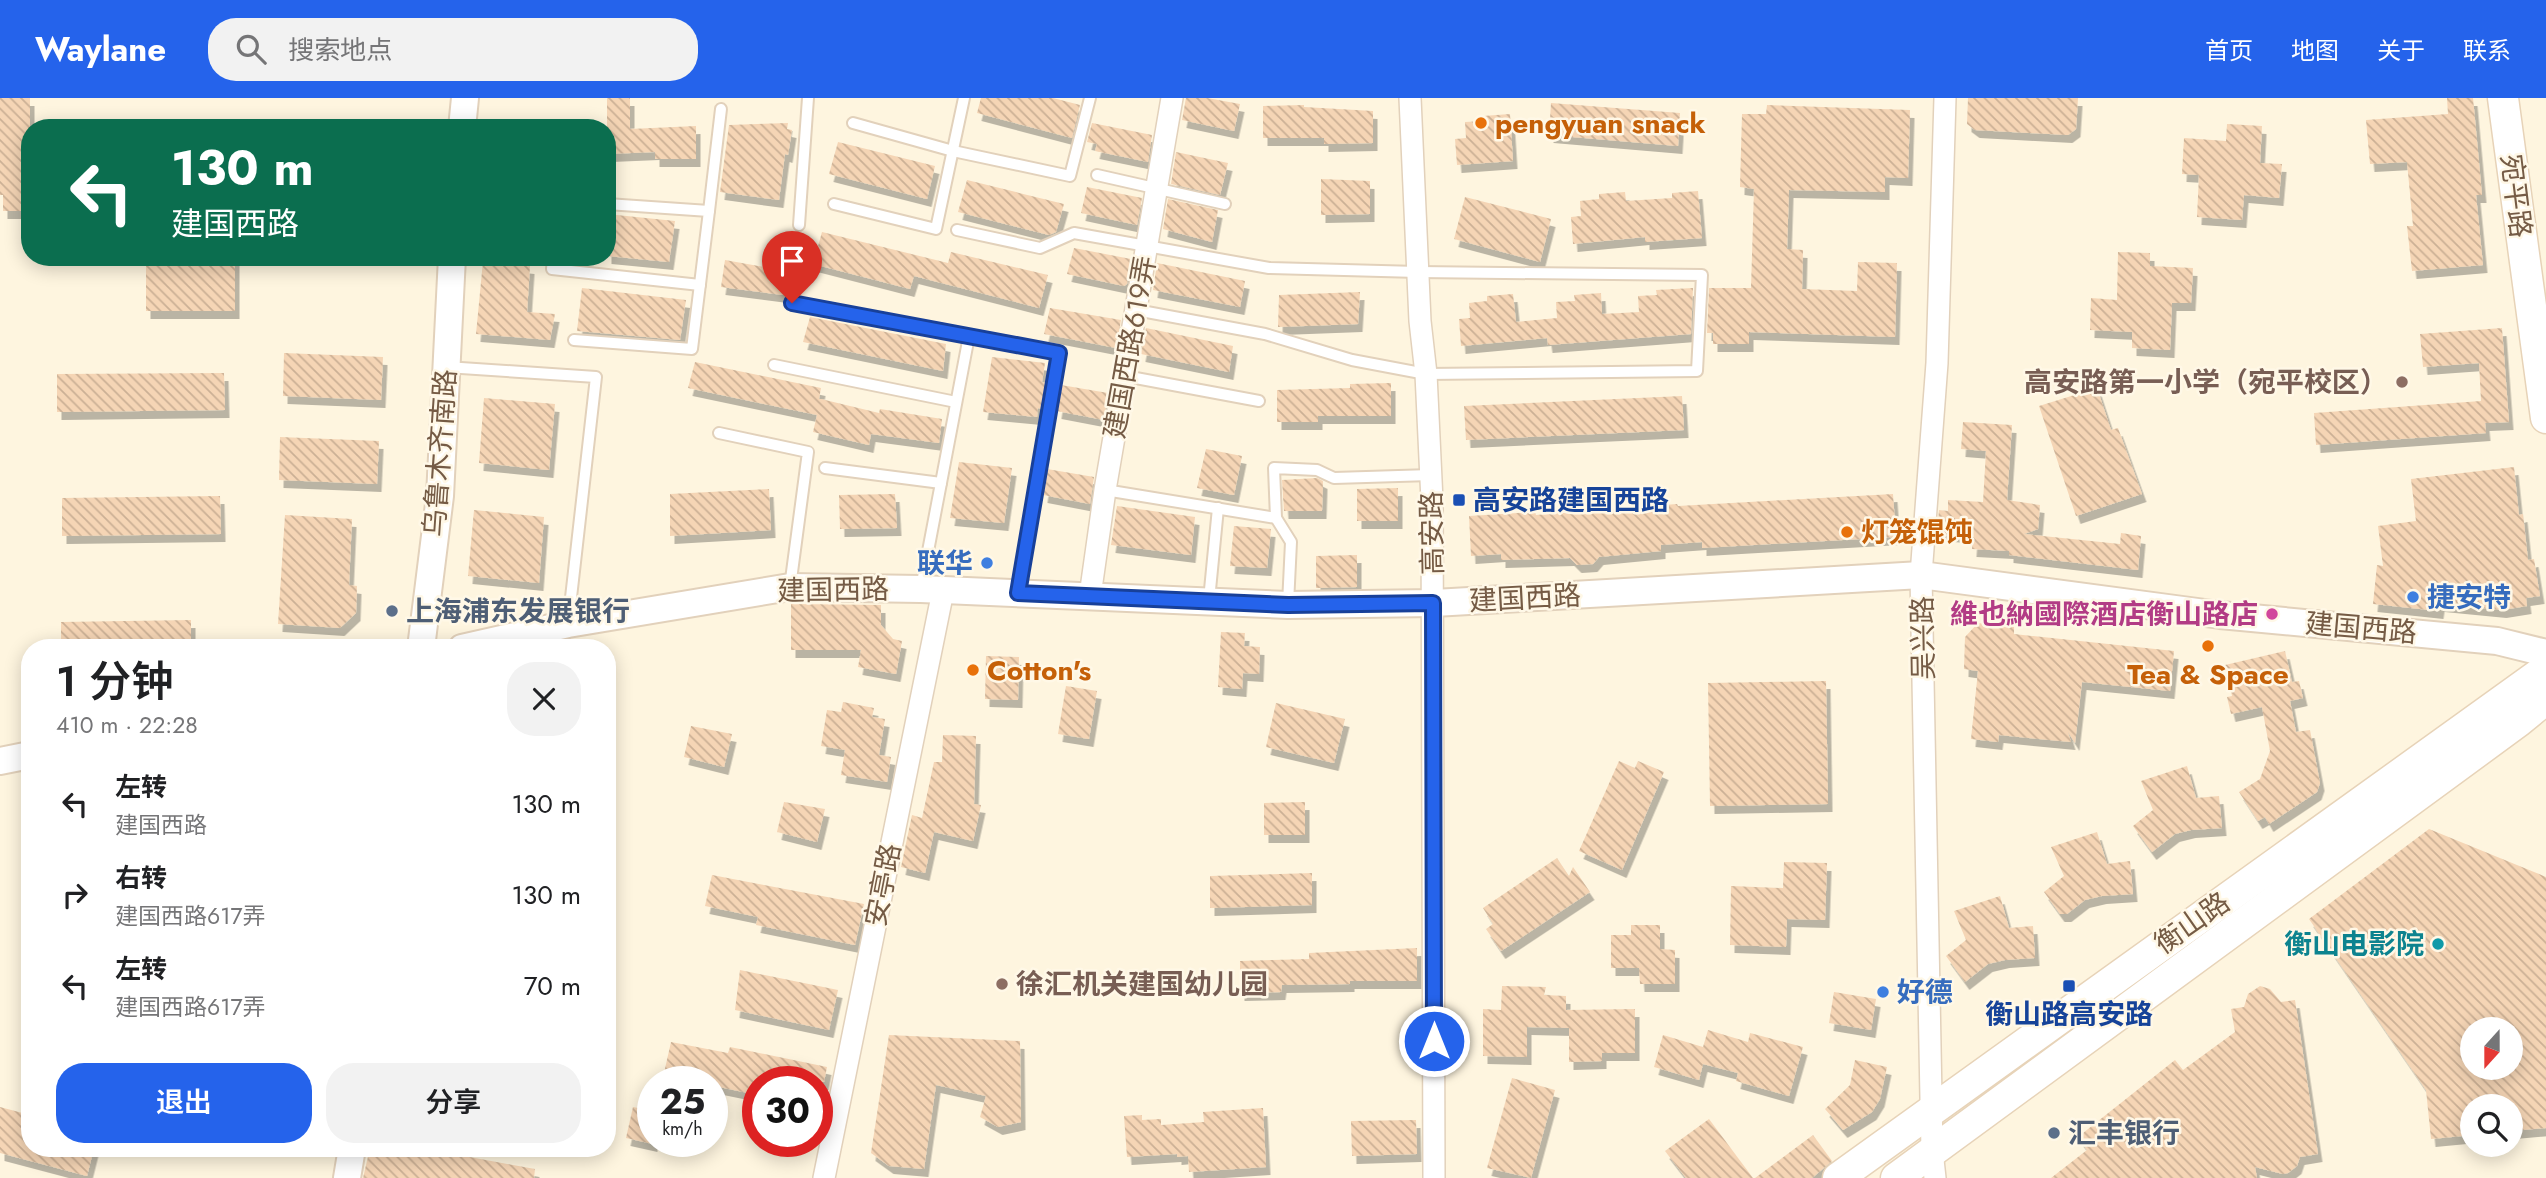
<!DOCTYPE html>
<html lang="zh">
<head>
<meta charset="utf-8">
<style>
  body { margin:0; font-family:Jost,"Noto Sans SC",sans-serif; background:#f2f2f2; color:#202124; height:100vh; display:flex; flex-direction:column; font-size:26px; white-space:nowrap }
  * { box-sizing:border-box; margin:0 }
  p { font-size:23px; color:#757577 }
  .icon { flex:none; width:38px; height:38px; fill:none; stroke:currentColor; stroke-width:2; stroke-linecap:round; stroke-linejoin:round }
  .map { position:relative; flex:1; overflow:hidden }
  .sheet { position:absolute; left:21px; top:541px; width:595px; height:518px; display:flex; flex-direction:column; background:#fff; border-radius:28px; box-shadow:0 4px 18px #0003 }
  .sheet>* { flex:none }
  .banner { position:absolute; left:21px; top:21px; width:595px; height:147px; border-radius:28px; box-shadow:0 4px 18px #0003; background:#0b6e4f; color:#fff; overflow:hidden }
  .needle { width:46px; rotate:201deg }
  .fabs { position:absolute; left:2460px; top:919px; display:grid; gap:14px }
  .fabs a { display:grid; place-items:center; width:63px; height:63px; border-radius:50%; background:#fff; box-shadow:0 4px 18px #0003; font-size:35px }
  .speed { position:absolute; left:637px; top:968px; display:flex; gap:14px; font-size:35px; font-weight:700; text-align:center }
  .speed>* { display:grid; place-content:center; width:91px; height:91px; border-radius:50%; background:#fff; box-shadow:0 4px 18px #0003; line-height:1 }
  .speed small { font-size:18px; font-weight:400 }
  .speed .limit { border:10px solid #d22; background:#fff; color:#111 }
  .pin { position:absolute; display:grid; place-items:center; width:60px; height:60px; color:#fff; margin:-72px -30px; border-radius:50% 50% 50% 0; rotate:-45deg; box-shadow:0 0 7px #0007 }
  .pin .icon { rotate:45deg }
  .me { position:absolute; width:77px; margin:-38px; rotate:0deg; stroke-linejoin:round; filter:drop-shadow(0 0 5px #0008) }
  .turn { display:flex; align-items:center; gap:24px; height:147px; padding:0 35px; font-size:32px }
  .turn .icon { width:91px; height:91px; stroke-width:2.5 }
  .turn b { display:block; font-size:49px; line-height:60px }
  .round { display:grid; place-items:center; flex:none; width:74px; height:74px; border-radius:28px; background:#f2f2f2 }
  .overview { display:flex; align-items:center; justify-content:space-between; height:119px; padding:0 35px }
  h1 { font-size:42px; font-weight:600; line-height:52px }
  .action { display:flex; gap:14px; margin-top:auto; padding:14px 35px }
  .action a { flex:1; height:80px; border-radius:28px; background:#2563eb; color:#fff; font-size:28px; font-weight:600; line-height:80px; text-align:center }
  .action a+a { background:#f2f2f2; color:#202124 }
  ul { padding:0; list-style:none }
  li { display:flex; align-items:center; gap:21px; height:91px; padding:0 35px }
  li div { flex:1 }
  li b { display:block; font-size:26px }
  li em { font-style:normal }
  header { display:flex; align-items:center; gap:42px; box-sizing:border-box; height:98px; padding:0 35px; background:#2563eb; color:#fff }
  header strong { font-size:33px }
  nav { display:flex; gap:38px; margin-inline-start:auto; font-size:24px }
  .search { width:490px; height:63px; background:#f2f2f2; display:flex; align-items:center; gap:18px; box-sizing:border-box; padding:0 24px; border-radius:28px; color:#757577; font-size:26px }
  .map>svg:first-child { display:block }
</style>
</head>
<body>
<header>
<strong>Waylane</strong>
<div class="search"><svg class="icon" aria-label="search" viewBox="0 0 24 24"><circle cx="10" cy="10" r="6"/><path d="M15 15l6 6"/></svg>搜索地点</div>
<nav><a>首页</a><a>地图</a><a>关于</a><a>联系</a></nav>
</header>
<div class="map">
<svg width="2546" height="1080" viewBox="0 0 2546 1080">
  <defs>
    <pattern id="building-back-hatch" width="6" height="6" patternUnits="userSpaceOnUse" patternTransform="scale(1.75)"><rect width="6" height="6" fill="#f5d5b5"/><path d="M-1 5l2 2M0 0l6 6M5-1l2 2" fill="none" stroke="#cbb095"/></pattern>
    <filter id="shadow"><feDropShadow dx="4.5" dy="8" stdDeviation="0" flood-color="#0004"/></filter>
  </defs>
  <rect width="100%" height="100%" fill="#fef5df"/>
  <g fill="url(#building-back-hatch)" fill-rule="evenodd" filter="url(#shadow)">
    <path d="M0 0H30V113H3V97H0Z"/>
    <path d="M607 0H630V31L696 28V61H655V54L607 56Z"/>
    <path d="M981 0H1053L1080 7 1072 40 977 15Z"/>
    <path d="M1186 0H1207L1240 6 1234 33 1182 22Z"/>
    <path d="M1968 0H2078L2076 31 2068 37 1975 32 1967 26Z"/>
    <path d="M2447 0H2473L2482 97H2476L2483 167 2412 173 2407 128H2413L2407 64 2370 66 2366 22 2448 16Z"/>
    <path d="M1551 5 1680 15 1678 48 1549 37Z"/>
    <path d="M1304 7V9L1373 13V45L1324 46V40H1263V8Z"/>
    <path d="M1767 7 1910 12 1908 80 1885 79V94L1789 92 1787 151 1803 152 1802 191 1857 193 1858 164 1897 165 1895 239 1749 234V246H1713V235H1707L1709 190H1751L1754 91 1740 89 1742 16H1766Z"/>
    <path d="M1510 16 1513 63 1457 67 1455 41 1466 40 1465 24 1484 23 1483 18Z"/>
    <path d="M788 25 787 31 792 32 788 57 785 56 779 102 720 94 729 27Z"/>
    <path d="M1092 25 1152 37 1148 64 1095 53 1097 46 1087 44Z"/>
    <path d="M2227 26 2262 28 2260 65 2282 66 2279 100 2244 97 2242 122 2197 119 2199 77 2182 76 2184 40 2226 43Z"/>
    <path d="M838 44 935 68 927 101 829 76Z"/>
    <path d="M1176 54 1228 65 1220 97 1171 86Z"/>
    <path d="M1321 81 1370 83V116L1321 117Z"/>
    <path d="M967 82 1064 106 1056 134 1049 137 958 114Z"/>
    <path d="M1087 89 1142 100 1137 127 1081 115Z"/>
    <path d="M1698 93 1702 140 1645 144V139L1573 146 1571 119 1581 118 1580 103 1599 101V96L1625 94 1626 103 1672 100V95Z"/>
    <path d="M1465 99 1551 121 1540 164 1454 141Z"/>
    <path d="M1168 101 1218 112 1212 144 1163 131Z"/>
    <path d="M607 116 675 123 669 164 607 158Z"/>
    <path d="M822 134 948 165 951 154 1048 177 1039 210 914 178 910 191 813 166Z"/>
    <path d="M1074 150 1131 161 1127 186 1124 188 1067 176Z"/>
    <path d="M2118 154 2150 155V168L2193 170 2191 205H2172L2170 252 2132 250V234L2090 232 2091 200 2117 202Z"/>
    <rect x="146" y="159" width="89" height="54"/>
    <path d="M725 162 786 173 783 197 721 189Z"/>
    <path d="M483 163 530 168 527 214 555 216 550 242 476 236Z"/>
    <path d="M1157 165 1245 183 1240 209 1153 192Z"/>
    <path d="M582 190 686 202 680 242 577 233Z"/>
    <path d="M1693 190 1691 236 1548 247 1547 240 1461 248 1459 221 1470 220 1469 205 1487 203V198L1513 196 1516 224 1557 220 1556 204 1575 203 1574 197 1601 195 1602 216 1639 214 1638 198 1657 197 1656 192Z"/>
    <path d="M1360 194 1358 226 1278 229 1279 197Z"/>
    <path d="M1050 210 1121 222 1116 250 1044 236Z"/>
    <path d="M810 219 946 246 943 273 803 244Z"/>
    <path d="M1146 230 1233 248 1229 274 1141 256Z"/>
    <path d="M2502 230 2509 324 2485 325 2486 335 2316 347 2314 315 2481 303 2479 265 2423 269 2420 236Z"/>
    <path d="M284 255 383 259 381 302 283 298Z"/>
    <path d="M992 259 1045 265 1042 284 1046 285 1042 311 1038 310 1037 319 983 314Z"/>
    <path d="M695 264 821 290 819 301H821L879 315 880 311 942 321 939 345 871 336 869 347 813 334 817 317 688 290Z"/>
    <path d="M224 275 225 312 57 314V276Z"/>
    <path d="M1391 285V318H1318V324H1277V292L1350 290V286Z"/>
    <path d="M1061 287 1108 295 1104 322 1057 313Z"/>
    <path d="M2097 290 2111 332 2118 330 2142 396 2076 418 2039 308Z"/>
    <path d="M1682 298 1684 332 1466 342 1464 308Z"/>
    <path d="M484 300 555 306 549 372 479 365Z"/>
    <path d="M1963 324 2012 327 2007 402 2040 407 2038 431 2024 436 2120 446 2121 435 2141 438 2138 472 2009 457V453L1972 451 1973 438 1937 435 1939 412 1948 413V402L1983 404 1986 353 1961 351Z"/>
    <path d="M280 339 379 343 377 386 279 382Z"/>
    <path d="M1206 351 1242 358 1234 397 1197 390Z"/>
    <path d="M959 364 1012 370 1004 425 950 420Z"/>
    <path d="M2514 369 2519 417 2523 416 2528 462 2534 461 2540 498 2526 500 2527 508 2502 512 2440 506 2439 513 2373 506 2377 467 2383 468 2378 428 2416 423 2411 381Z"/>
    <path d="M1047 371 1094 379 1090 406 1043 397Z"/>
    <path d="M1317 380 1323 383 1322 413H1284L1282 382Z"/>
    <path d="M1398 390V423H1357V391Z"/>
    <path d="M769 391 771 432 670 438V396Z"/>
    <path d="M895 396 897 430 840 431 839 397Z"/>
    <path d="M1893 396 1896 439 1702 450V444L1661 447V453L1599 459 1593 466 1577 467 1570 460 1501 462V456L1471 458 1469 418 1535 414 1536 417 1677 406 1678 408Z"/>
    <path d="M220 398 221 436 62 438V400Z"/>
    <path d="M1117 408 1195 419 1191 457 1111 447Z"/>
    <path d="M474 412 544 419 539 485 468 478Z"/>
    <path d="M285 417 352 421 349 487 357 488 356 515 340 530 278 526Z"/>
    <path d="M1234 428 1271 431 1267 470 1230 468Z"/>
    <path d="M1357 457V489L1316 490V458Z"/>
    <path d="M791 506 881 507V527L893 541 902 543 896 576 858 569 861 552H791Z"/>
    <path d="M191 522V550H61V524Z"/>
    <path d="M1978 525 2014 529V536L2174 553 2170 593 2082 584 2075 645 2068 634 2071 644 1999 637 1998 644 1971 641 1978 573 1964 571 1965 539Z"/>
    <path d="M1221 534 1245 535 1244 548 1260 549 1259 576 1243 575 1242 591 1218 589Z"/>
    <path d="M2285 553 2292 584 2299 583 2303 600 2290 603 2296 634 2310 632 2320 685 2317 694 2269 726 2265 719 2258 723 2239 694 2260 681 2270 653 2262 609 2231 616 2227 599 2232 598 2225 567Z"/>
    <path d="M986 558 1019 559 1018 602 985 601Z"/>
    <path d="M1826 583 1828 706 1710 708 1708 585Z"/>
    <path d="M1066 588 1097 593 1089 641 1058 636Z"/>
    <path d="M843 604 874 610 872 619 885 621 879 657 891 659 887 684 841 677 845 652 821 648 827 612 841 614Z"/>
    <path d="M1276 605 1345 621 1334 665 1266 649Z"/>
    <path d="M691 628 732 636 724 669 684 659Z"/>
    <path d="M943 637 976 638 974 706 981 707 973 743 934 734 925 775 901 769 912 717 922 720 934 664H942Z"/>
    <path d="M1619 663 1635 670 1638 663 1664 674 1622 772 1579 753Z"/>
    <path d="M2187 668 2196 700 2219 698 2222 730 2191 732 2175 736 2152 754 2133 728 2153 712 2141 683Z"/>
    <path d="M784 704 825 711 817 744 777 734Z"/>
    <path d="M1305 704V737H1264V705Z"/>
    <path d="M2429 731 2546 779V1030L2511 1033V1008H2473V1037L2431 1041 2426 992 2309 821ZM2473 931H2511V970H2473Z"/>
    <path d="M2097 734 2107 766 2130 763 2133 796 2102 798 2085 802 2067 816H2060L2044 794 2064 778 2051 749Z"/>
    <path d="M1557 760 1569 778 1573 769 1590 794 1501 853 1486 831 1493 826 1483 810Z"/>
    <path d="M1784 764 1827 765 1825 822 1787 821 1786 849 1730 847 1731 788 1783 790Z"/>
    <path d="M1312 775V807L1210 810V778Z"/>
    <path d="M712 777 864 806 855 847 756 827 758 819 705 808Z"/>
    <path d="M2000 798 2009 830 2033 828 2035 860 2005 862 1988 866 1965 884 1946 858 1966 842 1954 813Z"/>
    <path d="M1631 827H1660V851L1675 852V886H1640L1639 870H1611V837H1631Z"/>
    <path d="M1417 850V883H1350V886L1282 887 1281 894 1240 895V863L1309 861V855Z"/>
    <path d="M740 872 838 892 829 932 735 912Z"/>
    <path d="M1502 888 1546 889 1544 897 1566 898V912L1635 911V955H1602V963L1569 964V930L1527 929V959L1483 958V911L1501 912Z"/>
    <path d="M2260 888 2270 891 2281 904 2295 902 2318 1056 2300 1059 2297 1068 2288 1075 2283 1076 2255 1069 2257 1080H2051L2087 1052 2078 1039 2175 962 2183 972 2235 934 2231 911 2244 909 2248 896Z"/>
    <path d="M1834 894 1876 901 1871 932 1829 925Z"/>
    <path d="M1708 932 1748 944 1750 935 1803 949 1789 998 1736 983 1738 975 1703 966 1699 982 1654 969 1663 937 1703 949Z"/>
    <path d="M889 937 1020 943 1021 1024 998 1029 980 1019 986 998 936 987 924 1071 889 1068 871 1055Z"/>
    <path d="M671 944 728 955 730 949 827 969 824 984H758V997L719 989 712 984 664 975Z"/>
    <path d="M1855 962 1887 969 1880 1001 1872 1014 1843 1032 1825 1011 1850 987Z"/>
    <path d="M1512 980 1555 992 1531 1080 1487 1070Z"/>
    <path d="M0 1009 30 1017V1050H94L87 1078 0 1055Z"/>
    <path d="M633 1009 653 1013V1046L626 1040Z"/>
    <path d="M1263 1010 1266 1069 1189 1074 1188 1058 1177 1059V1056L1127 1059 1124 1018 1142 1017V1022L1161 1021V1027L1204 1024 1203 1014Z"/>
    <path d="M1709 1021 1753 1080H1686L1665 1053Z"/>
    <path d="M1416 1022 1417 1056 1352 1058 1351 1023Z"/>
    <path d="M1813 1037 1832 1063 1812 1080H1755Z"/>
    <path d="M370 1050H421L535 1071 534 1080H363Z"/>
  </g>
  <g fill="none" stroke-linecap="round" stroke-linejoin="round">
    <defs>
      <g id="service">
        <path d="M853 25 953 53 1070 78 1090 0"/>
        <path d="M1097 77 1225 106"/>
        <path d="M834 106 936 131 964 0"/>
        <path d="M709 113 721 11"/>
        <path d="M799 127 808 0"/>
        <path d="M957 132 1040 150 1074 135 1269 170 1418 174 1702 177 1697 273 1426 276 1352 262 1265 236 1136 212"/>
        <path d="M553 159 552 171 700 187"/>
        <path d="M792 205 1059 255 1018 495"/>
        <path d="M574 242 692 251 709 113 607 106"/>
        <path d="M774 267 956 304"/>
        <path d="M446 269 596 279 568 526"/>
        <path d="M1125 278 1259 303"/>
        <path d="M719 335 808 354 790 489"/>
        <path d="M825 370 941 385"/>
        <path d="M1105 392 1276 420"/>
        <path d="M921 490 969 238"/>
        <path d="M1209 502 1218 410"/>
        <path d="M1288 506 1291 444 1276 420 1274 370 1317 372 1334 380 1431 377"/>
      </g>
      <g id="minor">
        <path d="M1410 0 1420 223 1426 276 1432 403 1434 1080"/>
        <path d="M1090 498 1105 392 1172 0"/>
        <path d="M824 1080 943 493"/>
        <path d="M1935 1080 1932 1053 1921 477 1937 265 1945 0"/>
      </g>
      <g id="tertiary">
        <path d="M462 30 465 0"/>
        <path d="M421 550 440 398 452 159"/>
        <path d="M462 550 568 526 790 489 921 491 1288 507 1434 505 1921 477 2220 517 2497 543 2546 555"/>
        <path d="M0 663 30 657"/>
        <path d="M347 1080 352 1050"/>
      </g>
      <g id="secondary">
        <path d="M2503 0 2546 320"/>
        <path d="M1838 1080 2546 571"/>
        <path d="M1896 1080 2518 624 2546 601"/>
      </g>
    </defs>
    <use href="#service" stroke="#e2d1bb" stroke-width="14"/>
    <use href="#minor" stroke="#e2d1bb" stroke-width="24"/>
    <use href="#tertiary" stroke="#e2d1bb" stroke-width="30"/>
    <use href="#secondary" stroke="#e7d3b8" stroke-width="33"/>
    <use href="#service" stroke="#fff" stroke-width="10"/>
    <use href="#minor" stroke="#fff" stroke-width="21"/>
    <use href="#tertiary" stroke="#fff" stroke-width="26"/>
    <use href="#secondary" stroke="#fff" stroke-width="30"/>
  </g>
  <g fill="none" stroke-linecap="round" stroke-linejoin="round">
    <defs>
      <path id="route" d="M792 205 1059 255 1018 495 1288 507 1433 505 1434 943"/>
    </defs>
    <use href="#route" stroke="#184099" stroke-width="18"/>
    <use href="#route" stroke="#2563eb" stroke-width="12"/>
  </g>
  <g fill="#e8710a" stroke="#fff8e7" stroke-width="2.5">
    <circle cx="1481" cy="25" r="7"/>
    <circle cx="1847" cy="434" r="7"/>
    <circle cx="2208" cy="548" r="7"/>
    <circle cx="973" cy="572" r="7"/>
  </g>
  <g fill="#8d6e63" stroke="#fff8e7" stroke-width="2.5">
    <circle cx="2402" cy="284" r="7"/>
    <circle cx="1002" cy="886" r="7"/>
  </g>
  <g fill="#1a4fb4" stroke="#fff8e7" stroke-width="2.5">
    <rect x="1452" y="395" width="14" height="14" rx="3.5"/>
    <rect x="2062" y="881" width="14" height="14" rx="3.5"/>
  </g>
  <g fill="#3f7fe0" stroke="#fff8e7" stroke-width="2.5">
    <circle cx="987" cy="465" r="7"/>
    <circle cx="2413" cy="499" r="7"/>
    <circle cx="1883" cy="894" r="7"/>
  </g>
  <g fill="#5c6f8a" stroke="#fff8e7" stroke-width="2.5">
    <circle cx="392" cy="513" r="7"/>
    <circle cx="2054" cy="1035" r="7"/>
  </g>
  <circle fill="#d1479c" stroke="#fff8e7" stroke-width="2.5" cx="2272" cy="516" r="7"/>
  <circle fill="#0f9aa8" stroke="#fff8e7" stroke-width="2.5" cx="2438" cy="846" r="7"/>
  <g text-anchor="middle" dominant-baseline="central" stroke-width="5" stroke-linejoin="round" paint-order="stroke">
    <g font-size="28" font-weight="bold" fill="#c56008" stroke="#fff8e7" text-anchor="start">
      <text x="1495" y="25">pengyuan snack</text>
      <text x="1861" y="434">灯笼馄饨</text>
      <text x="987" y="572">Cotton's</text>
      <text x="2208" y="576" text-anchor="middle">Tea &amp; Space</text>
    </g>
    <g font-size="28" fill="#755b45" stroke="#fff8e7">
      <text transform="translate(2516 98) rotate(83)">宛平路</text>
      <text transform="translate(1130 249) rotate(-80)">建国西路619弄</text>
      <text transform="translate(440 355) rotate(-86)">乌鲁木齐南路</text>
      <text transform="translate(1432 435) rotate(-91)">高安路</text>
      <text transform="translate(833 492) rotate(-1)">建国西路</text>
      <text transform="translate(1525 500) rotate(-3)">建国西路</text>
      <text transform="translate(2361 530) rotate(5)">建国西路</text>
      <text transform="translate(1923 540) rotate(-91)">吴兴路</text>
      <text transform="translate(883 787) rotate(-79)">安亭路</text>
      <text transform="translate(2192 825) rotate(-35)">衡山路</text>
    </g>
    <g font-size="28" font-weight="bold" fill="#785e54" stroke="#fff8e7" text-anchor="end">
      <text x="2388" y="284">高安路第一小学（宛平校区）</text>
      <text x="1016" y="886" text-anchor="start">徐汇机关建国幼儿园</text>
    </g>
    <g font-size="28" font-weight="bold" fill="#164399" stroke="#fff8e7" text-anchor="start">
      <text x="1473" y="402">高安路建国西路</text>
      <text x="2069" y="916" text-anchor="middle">衡山路高安路</text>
    </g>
    <g font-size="28" font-weight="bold" fill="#366cbe" stroke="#fff8e7" text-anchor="start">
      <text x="973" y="465" text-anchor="end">联华</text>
      <text x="2427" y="499">捷安特</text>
      <text x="1897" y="894">好德</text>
    </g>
    <g font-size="28" font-weight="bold" fill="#4e5e75" stroke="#fff8e7" text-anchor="start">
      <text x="406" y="513">上海浦东发展银行</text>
      <text x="2068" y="1035">汇丰银行</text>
    </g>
    <g font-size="28" font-weight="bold" fill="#b23c85" stroke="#fff8e7" text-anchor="end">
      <text x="2258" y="516">維也納國際酒店衡山路店</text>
    </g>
    <g font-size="28" font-weight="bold" fill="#0d838f" stroke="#fff8e7" text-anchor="end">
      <text x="2424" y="846">衡山电影院</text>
    </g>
  </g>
</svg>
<div class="fabs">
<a><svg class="needle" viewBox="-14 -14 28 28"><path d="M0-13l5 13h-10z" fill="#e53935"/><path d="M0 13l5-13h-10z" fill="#757577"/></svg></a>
<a><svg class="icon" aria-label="search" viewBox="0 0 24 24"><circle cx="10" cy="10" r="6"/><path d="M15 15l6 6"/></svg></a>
</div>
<div class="speed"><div>25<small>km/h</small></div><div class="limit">30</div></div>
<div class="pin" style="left:792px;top:205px;background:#d93025"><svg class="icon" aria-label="arrive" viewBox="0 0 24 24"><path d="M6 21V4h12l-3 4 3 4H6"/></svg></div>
<svg class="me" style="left:1434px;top:943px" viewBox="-20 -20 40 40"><circle r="17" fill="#2563eb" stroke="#fff" stroke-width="3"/><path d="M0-11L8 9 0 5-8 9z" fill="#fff"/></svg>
<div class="banner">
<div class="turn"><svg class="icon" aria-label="left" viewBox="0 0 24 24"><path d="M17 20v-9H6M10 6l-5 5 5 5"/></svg><div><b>130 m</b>建国西路</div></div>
</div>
<section class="sheet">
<div class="overview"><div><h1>1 分钟</h1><p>410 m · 22:28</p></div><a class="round"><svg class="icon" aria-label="close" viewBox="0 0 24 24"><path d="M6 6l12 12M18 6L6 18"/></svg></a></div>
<ul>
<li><svg class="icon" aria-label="left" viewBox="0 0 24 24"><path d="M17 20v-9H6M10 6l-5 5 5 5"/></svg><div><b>左转</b><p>建国西路</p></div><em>130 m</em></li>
<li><svg class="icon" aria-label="right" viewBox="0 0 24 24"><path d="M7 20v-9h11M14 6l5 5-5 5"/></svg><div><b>右转</b><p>建国西路617弄</p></div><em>130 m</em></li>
<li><svg class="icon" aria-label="left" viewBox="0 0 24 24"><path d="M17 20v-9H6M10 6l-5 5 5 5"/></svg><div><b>左转</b><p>建国西路617弄</p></div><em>70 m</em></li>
</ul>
<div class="action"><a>退出</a><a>分享</a></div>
</section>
</div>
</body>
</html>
